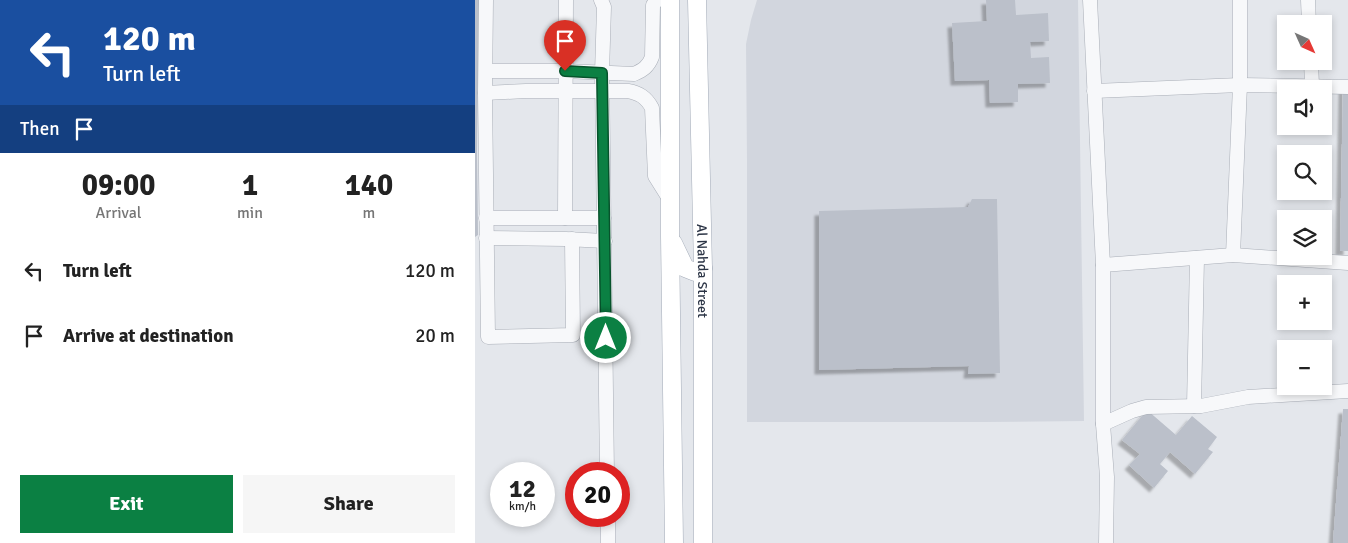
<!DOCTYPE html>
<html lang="en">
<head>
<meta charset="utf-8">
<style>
  body { margin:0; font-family:Signika,sans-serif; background:#f6f6f6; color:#222; height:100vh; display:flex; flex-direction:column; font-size:19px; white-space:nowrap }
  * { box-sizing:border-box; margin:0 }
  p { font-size:16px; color:#767676 }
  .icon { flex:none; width:28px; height:28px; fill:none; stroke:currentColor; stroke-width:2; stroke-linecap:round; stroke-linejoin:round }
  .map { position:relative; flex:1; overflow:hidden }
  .panel { display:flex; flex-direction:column; background:#fff; width:475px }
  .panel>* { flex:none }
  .top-card { background:#1a4fa0; color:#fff; overflow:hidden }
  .needle { width:32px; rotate:135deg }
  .tools { position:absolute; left:802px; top:15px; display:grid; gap:10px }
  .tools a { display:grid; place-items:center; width:55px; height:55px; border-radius:0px; background:#fff; box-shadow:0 2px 8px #0003; font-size:25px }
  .speed { position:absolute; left:15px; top:462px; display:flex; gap:10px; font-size:25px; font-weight:700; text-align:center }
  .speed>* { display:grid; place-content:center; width:65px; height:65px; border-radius:50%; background:#fff; box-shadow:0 2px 8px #0003; line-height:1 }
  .speed small { font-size:12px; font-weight:400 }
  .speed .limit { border:8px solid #d22; background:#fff; color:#111 }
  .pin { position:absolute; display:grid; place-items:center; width:42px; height:42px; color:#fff; margin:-51px -21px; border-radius:50% 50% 50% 0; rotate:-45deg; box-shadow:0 0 5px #0007 }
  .pin .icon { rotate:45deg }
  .me { position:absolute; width:55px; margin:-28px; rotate:0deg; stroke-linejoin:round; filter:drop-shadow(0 0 4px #0008) }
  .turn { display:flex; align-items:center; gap:18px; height:105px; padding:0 20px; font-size:22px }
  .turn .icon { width:65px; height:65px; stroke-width:2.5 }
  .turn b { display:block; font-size:35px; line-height:42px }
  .then { display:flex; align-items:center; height:48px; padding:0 20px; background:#0003; gap:10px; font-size:19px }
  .eta { display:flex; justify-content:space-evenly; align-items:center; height:85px; text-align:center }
  .eta b { font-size:30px; font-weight:800; line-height:35px }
  .button { display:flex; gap:10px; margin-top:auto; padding:10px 20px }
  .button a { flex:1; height:58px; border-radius:0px; background:#0b8043; color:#fff; font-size:20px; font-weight:800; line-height:58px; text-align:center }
  .button a+a { background:#f6f6f6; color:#222 }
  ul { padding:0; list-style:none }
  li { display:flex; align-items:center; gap:15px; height:65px; padding:0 20px }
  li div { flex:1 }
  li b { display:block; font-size:19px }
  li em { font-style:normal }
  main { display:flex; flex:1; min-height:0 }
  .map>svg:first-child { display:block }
</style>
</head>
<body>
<main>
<section class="panel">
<div class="top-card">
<div class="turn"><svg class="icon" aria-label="left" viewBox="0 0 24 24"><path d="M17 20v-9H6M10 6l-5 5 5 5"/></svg><div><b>120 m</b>Turn left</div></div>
<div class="then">Then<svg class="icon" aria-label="arrive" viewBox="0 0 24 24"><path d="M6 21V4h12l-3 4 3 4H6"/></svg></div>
</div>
<div class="eta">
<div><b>09:00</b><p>Arrival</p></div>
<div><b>1</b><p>min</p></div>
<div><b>140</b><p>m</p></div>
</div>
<ul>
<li><svg class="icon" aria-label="left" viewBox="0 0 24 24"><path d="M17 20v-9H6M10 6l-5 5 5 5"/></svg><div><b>Turn left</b></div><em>120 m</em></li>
<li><svg class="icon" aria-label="arrive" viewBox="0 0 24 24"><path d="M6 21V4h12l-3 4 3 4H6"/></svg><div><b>Arrive at destination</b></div><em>20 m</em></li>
</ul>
<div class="button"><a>Exit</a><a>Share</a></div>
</section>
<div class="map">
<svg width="873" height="543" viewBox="0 0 873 543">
  <defs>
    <filter id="shadow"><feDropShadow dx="-4.5" dy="4.5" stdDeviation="1" flood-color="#0004"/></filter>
  </defs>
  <rect width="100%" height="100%" fill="#e4e7ec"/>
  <path fill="#d2d6de" d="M282 0H603L609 421 508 422H272V161L271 44 276 20Z"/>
  <g fill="#bbc0ca" filter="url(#shadow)">
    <path d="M0 0H4L2 151 3 235 0 237Z"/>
    <path d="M511 0H540L541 15 573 13 574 41 555 42 556 58 574 57 575 83 543 84V102L515 103 514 80 480 81 477 23 512 21Z"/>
    <path d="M868 88H873V251H865Z"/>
    <path d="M497 199H522L525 373 493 374 494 366 344 370V211L493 207Z"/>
    <path d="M868 409H873V543H858Z"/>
    <path d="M672 410 701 435 717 416 742 437 733 449 738 452 720 474 695 452 685 464 693 471 679 488 654 465 665 454 647 440Z"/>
  </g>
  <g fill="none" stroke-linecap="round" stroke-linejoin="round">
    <defs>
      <g id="minor">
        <path d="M11 0 10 93 13 337 98 335 97 239"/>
        <path d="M126 0 129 7 127 73 132 474"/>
        <path d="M615 0 628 265V424L632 477 631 543"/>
        <path d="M833 0 834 24"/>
        <path d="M836 61 837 86"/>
        <path d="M11 71H90L159 74C168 70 173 67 177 57L178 5 182 0"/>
        <path d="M619 91 765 85 873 87"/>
        <path d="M10 93 51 91H153C164 93 171 97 177 108L180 176 195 200"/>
        <path d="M11 218H129"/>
        <path d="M90 218 91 0"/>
        <path d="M11 238 91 239 130 241"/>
        <path d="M758 255 765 85V0"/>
        <path d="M628 265 758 255 873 263"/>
        <path d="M719 406 722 258"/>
        <path d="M628 424 657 411 671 407 726 406 773 397 873 391"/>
        <path d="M133 516V543"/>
      </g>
      <g id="major">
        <path d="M195 0V236L199 543"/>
        <path id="s1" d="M222 0 228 268V543"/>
        <path d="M198 243 210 268 220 272 228 268"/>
      </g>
    </defs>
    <use href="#minor" stroke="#a9aeb7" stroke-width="15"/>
    <use href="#major" stroke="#a3abb8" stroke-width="19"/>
    <use href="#minor" stroke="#f7f8fa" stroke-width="14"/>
    <use href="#major" stroke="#fff" stroke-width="18"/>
  </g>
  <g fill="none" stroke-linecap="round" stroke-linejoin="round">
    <defs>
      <path id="route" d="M90 71 127 73 131 338"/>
    </defs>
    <use href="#route" stroke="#07532c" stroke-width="12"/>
    <use href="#route" stroke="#0b8043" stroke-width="9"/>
  </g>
  <g text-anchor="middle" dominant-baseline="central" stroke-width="5" stroke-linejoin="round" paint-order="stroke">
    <g font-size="14" fill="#2b3445" stroke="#f4f6f9">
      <text stroke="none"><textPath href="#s1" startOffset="271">Al Nahda Street</textPath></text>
    </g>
  </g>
</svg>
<div class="tools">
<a><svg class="needle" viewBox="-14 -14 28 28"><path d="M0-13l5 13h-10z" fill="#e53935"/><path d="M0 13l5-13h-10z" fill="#767676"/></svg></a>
<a><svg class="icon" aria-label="sound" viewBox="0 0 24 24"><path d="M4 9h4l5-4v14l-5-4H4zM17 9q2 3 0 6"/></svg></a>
<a><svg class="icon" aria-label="search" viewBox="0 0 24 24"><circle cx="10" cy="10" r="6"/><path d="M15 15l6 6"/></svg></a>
<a><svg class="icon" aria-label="layers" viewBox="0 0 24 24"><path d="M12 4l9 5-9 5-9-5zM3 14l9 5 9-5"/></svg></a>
<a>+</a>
<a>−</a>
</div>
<div class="speed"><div>12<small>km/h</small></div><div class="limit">20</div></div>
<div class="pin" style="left:90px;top:71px;background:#d93025"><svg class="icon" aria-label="arrive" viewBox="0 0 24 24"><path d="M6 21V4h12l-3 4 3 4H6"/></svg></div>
<svg class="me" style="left:131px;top:338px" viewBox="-20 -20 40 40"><circle r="17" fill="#0b8043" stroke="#fff" stroke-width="3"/><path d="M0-11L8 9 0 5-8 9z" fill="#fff"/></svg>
</div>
</main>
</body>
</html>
